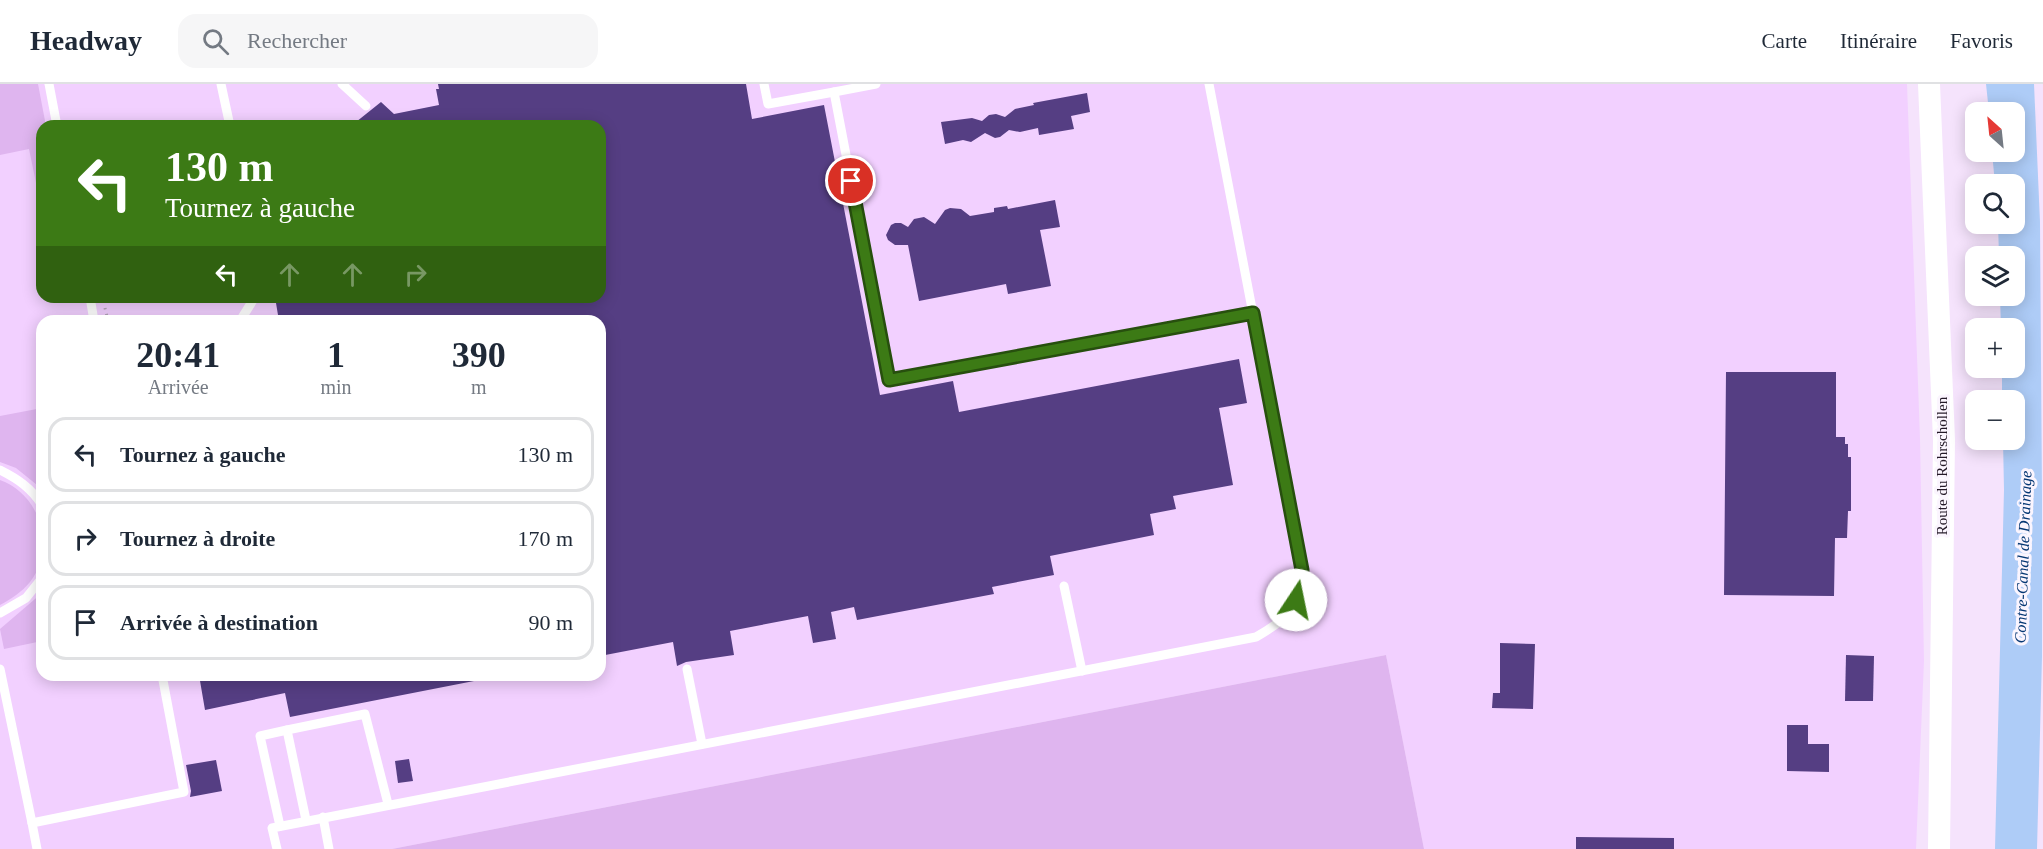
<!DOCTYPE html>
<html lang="fr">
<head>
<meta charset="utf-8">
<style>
  body { margin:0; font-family:Georgia,serif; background:#f6f6f7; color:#1f2937; height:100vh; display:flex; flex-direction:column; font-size:22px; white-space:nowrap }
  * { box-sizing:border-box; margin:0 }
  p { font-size:20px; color:#747a83 }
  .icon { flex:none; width:33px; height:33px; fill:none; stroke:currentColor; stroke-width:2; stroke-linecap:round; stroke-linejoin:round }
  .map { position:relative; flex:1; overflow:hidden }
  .details { position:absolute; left:36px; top:231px; width:570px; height:366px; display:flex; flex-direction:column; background:#fff; border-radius:18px; box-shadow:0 3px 15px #0003 }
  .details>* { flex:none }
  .hud { position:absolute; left:36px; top:36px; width:570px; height:183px; border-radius:18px; box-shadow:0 3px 15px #0003; background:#3c7a15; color:#fff; overflow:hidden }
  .needle { width:39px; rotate:333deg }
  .controls { position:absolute; left:1965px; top:18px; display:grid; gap:12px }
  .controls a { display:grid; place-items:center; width:60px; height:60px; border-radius:12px; background:#fff; box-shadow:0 3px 15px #0003; font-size:30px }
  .pin { position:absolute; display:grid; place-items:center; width:51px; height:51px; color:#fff; margin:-26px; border:3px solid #fff; border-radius:50%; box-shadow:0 2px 6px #0007 }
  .me { position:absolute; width:66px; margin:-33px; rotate:11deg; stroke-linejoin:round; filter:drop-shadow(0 0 4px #0008) }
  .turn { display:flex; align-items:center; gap:21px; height:126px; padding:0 30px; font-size:27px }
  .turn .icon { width:78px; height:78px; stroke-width:2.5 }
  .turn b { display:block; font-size:42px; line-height:51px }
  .lanes { display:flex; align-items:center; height:57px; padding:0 30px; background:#0003; justify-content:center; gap:30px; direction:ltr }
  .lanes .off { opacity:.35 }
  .eta { display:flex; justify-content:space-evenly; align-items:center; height:102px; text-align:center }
  .eta b { font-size:36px; font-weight:700; line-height:42px }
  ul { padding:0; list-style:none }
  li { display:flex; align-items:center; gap:18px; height:75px; margin:0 12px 9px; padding:0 18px; border:3px solid #e0e1e3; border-radius:18px }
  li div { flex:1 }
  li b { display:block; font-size:22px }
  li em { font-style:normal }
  header { display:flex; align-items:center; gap:36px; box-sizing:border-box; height:84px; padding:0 30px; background:#fff; border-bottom:2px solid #e0e1e3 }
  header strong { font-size:28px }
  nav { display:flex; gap:33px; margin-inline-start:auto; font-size:21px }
  .search { width:420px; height:54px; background:#f6f6f7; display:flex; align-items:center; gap:15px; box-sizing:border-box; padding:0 21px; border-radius:18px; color:#747a83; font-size:22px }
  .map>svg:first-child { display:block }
</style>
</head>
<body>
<header>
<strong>Headway</strong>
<div class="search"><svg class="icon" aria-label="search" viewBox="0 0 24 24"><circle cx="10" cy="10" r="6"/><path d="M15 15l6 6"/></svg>Rechercher</div>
<nav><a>Carte</a><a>Itinéraire</a><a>Favoris</a></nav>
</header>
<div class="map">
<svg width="2043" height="765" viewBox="0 0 2043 765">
  <rect width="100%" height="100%" fill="#f5e3fc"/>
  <path fill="#f2d0ff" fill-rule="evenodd" d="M0 0H1907L1920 354 1924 577 1916 765H1424L1386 571 392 765H0ZM42 42H600V213H42ZM42 237H600V591H42Z"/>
  <g fill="#dfb5ef">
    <path d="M0 0H38L46 42H42V128L29 65 0 71Z"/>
    <path d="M42 324V405L16 384 0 378V332Z"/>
    <path d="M0 396C40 410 57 464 30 498 22 508 11 515 0 521Z"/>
    <path d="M42 509V557L4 565 0 545Z"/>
    <path d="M1386 571 1424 765H392Z"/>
  </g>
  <path fill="#aeccf7" d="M1986 0H2034L2040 138 2042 412V572L2037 765H1995L2004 406 2003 356H2014V316H2002V284H2014V244H2001L2000 212H2014V172H1999L1998 140H2014V100H1995L1992 68H2014V28H1989Z"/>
  <g fill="#553e83">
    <path d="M438 0H746L752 35 824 21 880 311 953 297 959 328 1239 275 1247 319 1219 324 1233 401 1173 412 1176 425 1150 430 1154 451 1050 472 1054 491 992 503 994 510 857 536 854 523 831 528 836 555 813 559 808 532 730 547 734 571 686 578 677 582 673 558 600 572V237H279L275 213H600V42H351L381 18 394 30 439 21 436 5H439Z"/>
    <path d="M1087 9 1090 28 1071 32 1074 45 1039 51 1038 44 1020 48 1009 46 1000 53 995 54 985 49 971 58 963 56 945 60 941 38 972 34 982 37 989 31 996 30 1005 33 1015 25 1034 21 1033 19Z"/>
    <path d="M1055 116 1060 143 1040 146 1051 202 1008 210 1006 200 919 217 908 161H895L888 156 886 151 891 141 895 139H901L908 143 914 135 924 133 935 140 945 126 950 124 961 125 970 132 994 128V124L1007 122 1008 125Z"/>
    <path d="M1726 288H1836V353H1845V360H1848V373H1851V427H1848L1847 454H1835L1834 512 1724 511Z"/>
    <path d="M1500 559 1535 560 1533 625 1492 624 1493 609H1500Z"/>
    <path d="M1846 571 1874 572 1873 617H1845Z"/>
    <path d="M199 591H474V597L290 633 285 609 205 626Z"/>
    <path d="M1787 641H1808V660H1829V688L1787 687Z"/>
    <path d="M409 675 413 697 398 699 395 677Z"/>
    <path d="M216 676 222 707 190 713 191 707 186 681Z"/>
    <path d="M1576 753 1674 754V765H1576Z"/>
  </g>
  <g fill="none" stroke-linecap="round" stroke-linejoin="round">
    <path stroke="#b5a5bb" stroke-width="3" stroke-dasharray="1.5 4.5" stroke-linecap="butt" d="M105 224 108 237"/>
    <g stroke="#fff" stroke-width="9">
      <path d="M49 0 57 42"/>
      <path d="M221 0 230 42"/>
      <path d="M342 0 366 22"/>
      <path d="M764 0 768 20 834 8"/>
      <path d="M876 0 834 8 889 296 1253 229"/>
      <path d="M90 213 94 237"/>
      <path d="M240 237 255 213"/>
      <path d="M0 386C18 395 31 404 42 421"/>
      <path d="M1064 502 1082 587"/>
      <path d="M0 529 26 514 42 494"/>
      <path d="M0 585 32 739"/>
      <path d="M687 585 702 660"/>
      <path d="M323 733 329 765"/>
      <path d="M306 736 287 646 365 630 388 720"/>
      <path d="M280 742 260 652 287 646"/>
      <path d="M37 765 32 739 184 708 162 591"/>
      <path d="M277 765 272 744 1256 553C1286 536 1301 523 1302 486L1209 0"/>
    </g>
    <path stroke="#fff" stroke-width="22" d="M1929 0 1944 356 1939 765"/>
  </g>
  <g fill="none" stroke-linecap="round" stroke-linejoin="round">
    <defs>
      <path id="route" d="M851 97 889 296 1253 229 1302 486 1301 500 1296 516"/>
    </defs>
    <use href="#route" stroke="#274f0e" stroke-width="15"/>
    <use href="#route" stroke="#3c7a15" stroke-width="10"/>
  </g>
  <g text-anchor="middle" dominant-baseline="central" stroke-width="6" stroke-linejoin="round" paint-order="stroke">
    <g font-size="15" fill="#241928" stroke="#fbf5fe">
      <text transform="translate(1942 382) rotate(-90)">Route du Rohrschollen</text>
    </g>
    <g font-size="16" font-style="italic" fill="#063874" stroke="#fbf5fe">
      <text transform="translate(2023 473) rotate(-88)">Contre-Canal de Drainage</text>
    </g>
  </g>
</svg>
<div class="controls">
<a><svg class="needle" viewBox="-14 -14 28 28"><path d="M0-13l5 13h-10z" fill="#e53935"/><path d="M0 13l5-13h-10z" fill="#747a83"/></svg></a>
<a><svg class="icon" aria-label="search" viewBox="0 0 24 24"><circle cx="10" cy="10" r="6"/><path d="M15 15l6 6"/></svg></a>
<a><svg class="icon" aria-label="layers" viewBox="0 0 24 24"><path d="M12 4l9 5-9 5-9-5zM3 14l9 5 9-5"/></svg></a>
<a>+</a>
<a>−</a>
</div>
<div class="pin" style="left:851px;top:97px;background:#d93025"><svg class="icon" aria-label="arrive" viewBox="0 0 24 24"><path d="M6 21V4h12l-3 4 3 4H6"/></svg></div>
<svg class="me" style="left:1296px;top:516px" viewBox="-20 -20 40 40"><circle r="19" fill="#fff"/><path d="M0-13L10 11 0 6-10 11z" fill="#3c7a15"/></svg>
<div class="hud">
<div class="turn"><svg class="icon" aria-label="left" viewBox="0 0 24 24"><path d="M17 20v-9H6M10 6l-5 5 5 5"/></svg><div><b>130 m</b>Tournez à gauche</div></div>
<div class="lanes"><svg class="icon" aria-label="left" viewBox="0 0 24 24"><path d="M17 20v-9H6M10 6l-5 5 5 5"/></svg><svg class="icon off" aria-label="ahead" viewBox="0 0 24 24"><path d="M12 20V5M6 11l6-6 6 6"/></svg><svg class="icon off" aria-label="ahead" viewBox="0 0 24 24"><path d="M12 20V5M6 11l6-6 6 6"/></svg><svg class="icon off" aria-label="right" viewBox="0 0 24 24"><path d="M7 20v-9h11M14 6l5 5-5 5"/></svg></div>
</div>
<section class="details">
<div class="eta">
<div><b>20:41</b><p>Arrivée</p></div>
<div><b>1</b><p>min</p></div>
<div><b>390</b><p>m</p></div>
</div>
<ul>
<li><svg class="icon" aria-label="left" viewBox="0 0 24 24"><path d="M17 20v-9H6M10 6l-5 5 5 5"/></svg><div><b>Tournez à gauche</b></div><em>130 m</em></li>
<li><svg class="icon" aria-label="right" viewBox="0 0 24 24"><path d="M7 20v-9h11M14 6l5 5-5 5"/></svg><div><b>Tournez à droite</b></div><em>170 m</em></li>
<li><svg class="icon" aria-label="arrive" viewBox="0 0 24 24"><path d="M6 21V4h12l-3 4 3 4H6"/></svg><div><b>Arrivée à destination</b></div><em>90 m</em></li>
</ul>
</section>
</div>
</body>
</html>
